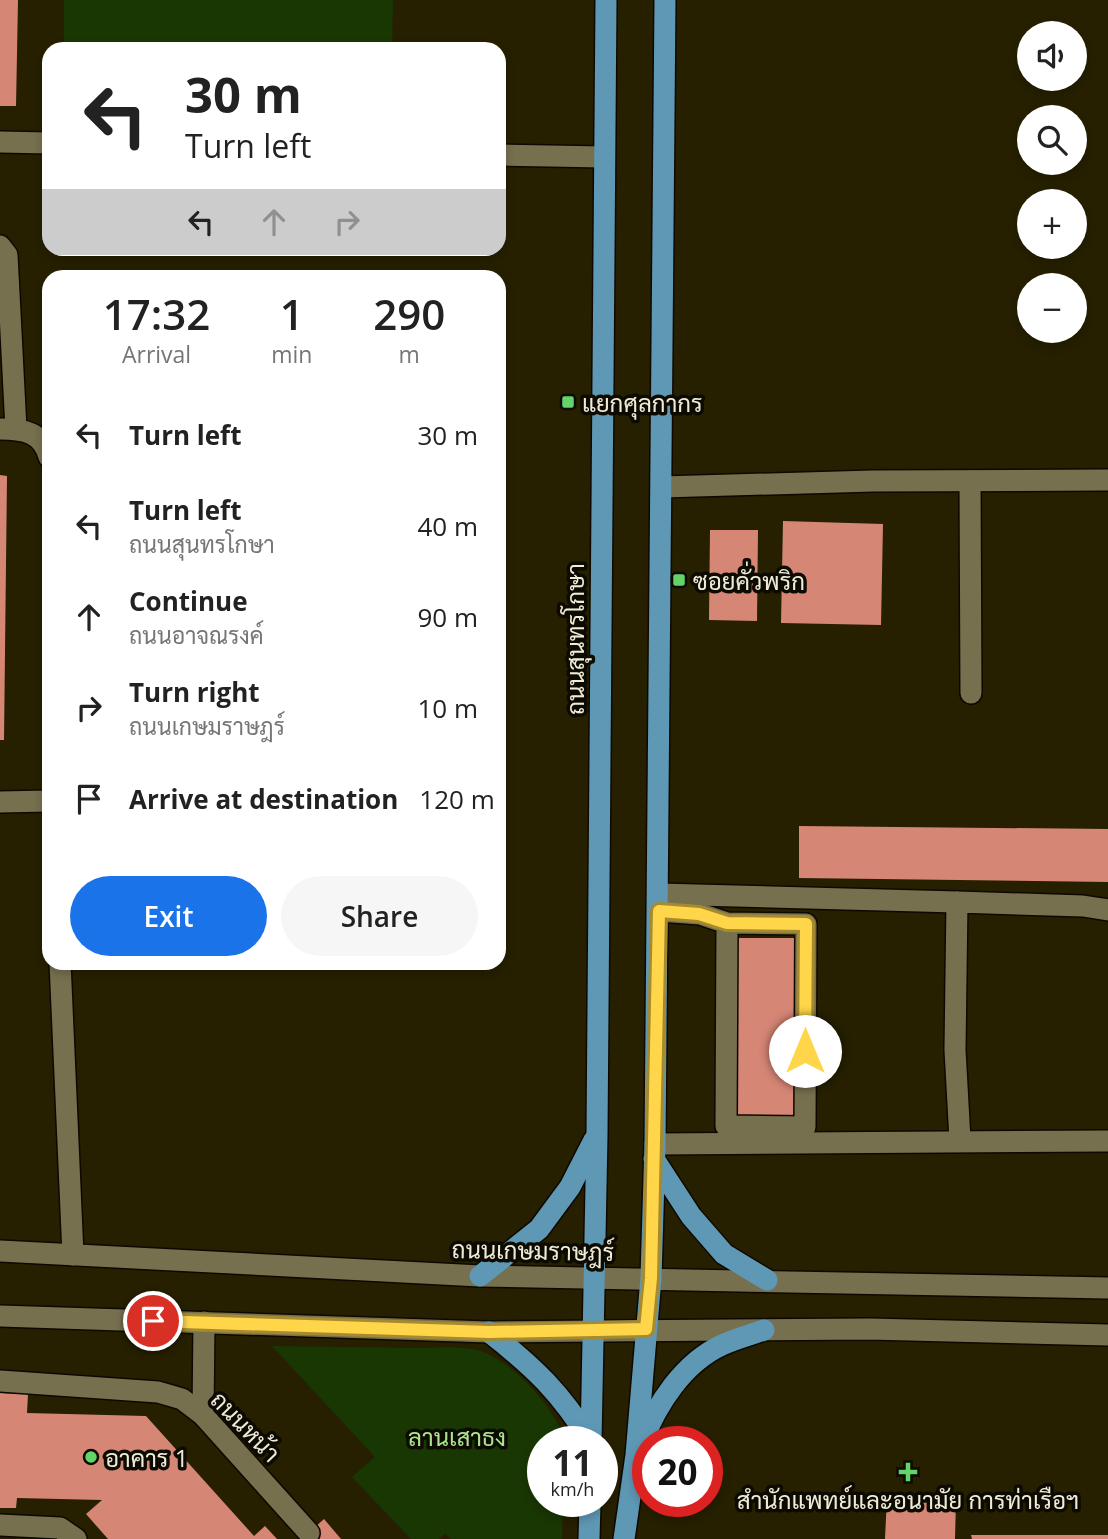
<!DOCTYPE html>
<html lang="en">
<head>
<meta charset="utf-8">
<style>
  body { margin:0; font-family:"Open Sans",Sarabun,sans-serif; background:#f6f6f6; color:#222; height:100vh; display:flex; flex-direction:column; font-size:26px; white-space:nowrap }
  * { box-sizing:border-box; margin:0 }
  p { font-size:23px; color:#767676 }
  .icon { flex:none; width:38px; height:38px; fill:none; stroke:currentColor; stroke-width:2; stroke-linecap:round; stroke-linejoin:round }
  .map { position:relative; flex:1; overflow:hidden }
  .sheet { position:absolute; left:42px; top:270px; width:464px; height:700px; display:flex; flex-direction:column; background:#fff; border-radius:21px; box-shadow:0 4px 10px #0003 }
  .sheet>* { flex:none }
  .guide { position:absolute; left:42px; top:42px; width:464px; height:214px; border-radius:21px; box-shadow:0 4px 10px #0003; background:#fff; color:#222; overflow:hidden }
  .buttons { position:absolute; left:1017px; top:21px; display:grid; gap:14px }
  .buttons a { display:grid; place-items:center; width:70px; height:70px; border-radius:50%; background:#fff; box-shadow:0 4px 10px #0003; font-size:35px }
  .speed { position:absolute; left:527px; top:1426px; display:flex; gap:14px; font-size:35px; font-weight:700; text-align:center }
  .speed>* { display:grid; place-content:center; width:91px; height:91px; border-radius:50%; background:#fff; box-shadow:0 4px 10px #0003; line-height:1 }
  .speed small { font-size:18px; font-weight:400 }
  .speed .limit { border:10px solid #d22; background:#fff; color:#111 }
  .pin { position:absolute; display:grid; place-items:center; width:60px; height:60px; color:#fff; margin:-30px; border:4px solid #fff; border-radius:50%; box-shadow:0 2px 7px #0007 }
  .me { position:absolute; width:77px; margin:-38px; rotate:0deg; stroke-linejoin:round; filter:drop-shadow(0 0 5px #0008) }
  .turn { display:flex; align-items:center; gap:24px; height:147px; padding:0 28px; font-size:32px }
  .turn .icon { width:91px; height:91px; stroke-width:2.5 }
  .turn b { display:block; font-size:49px; line-height:60px }
  .lanes { display:flex; align-items:center; height:66px; padding:0 28px; background:#0003; justify-content:center; gap:35px; direction:ltr }
  .lanes .off { opacity:.35 }
  .eta { display:flex; justify-content:space-evenly; align-items:center; height:119px; text-align:center }
  .eta b { font-size:42px; font-weight:600; line-height:49px }
  .button { display:flex; gap:14px; margin-top:auto; padding:14px 28px }
  .button a { flex:1; height:80px; border-radius:42px; background:#1a73e8; color:#fff; font-size:28px; font-weight:600; line-height:80px; text-align:center }
  .button a+a { background:#f6f6f6; color:#222 }
  ul { padding:0; list-style:none }
  li { display:flex; align-items:center; gap:21px; height:91px; padding:0 28px }
  li div { flex:1 }
  li b { display:block; font-size:26px }
  li em { font-style:normal }
  .map>svg:first-child { display:block }
</style>
</head>
<body>
<div class="map">
<svg width="1108" height="1539" viewBox="0 0 1108 1539">
  <rect width="100%" height="100%" fill="#262001"/>
  <g fill="#193703">
    <path d="M64 0H393L392 49H64Z"/>
    <path d="M272 1346C320 1347 369 1347 417 1348 435 1348 470 1345 486 1353 521 1370 550 1404 565 1438V1442H542V1502H563L562 1539H451L445 1533 439 1539H411L352 1477 375 1457Z"/>
  </g>
  <g fill="#d68675">
    <path d="M0 0H18L16 106H0Z"/>
    <path d="M0 475 7 476 4 740H0Z"/>
    <path d="M783 521 883 524 881 625 781 623Z"/>
    <path d="M710 530H758L757 621 709 620Z"/>
    <path d="M799 826 1108 829V882L799 878Z"/>
    <path d="M734 938H798L797 1116H733Z"/>
    <path d="M0 1393 28 1394 27 1413 146 1416 254 1536 265 1526 277 1539H108L86 1514 102 1500 17 1498 16 1508H0Z"/>
    <path d="M887 1497 956 1500 955 1539H885Z"/>
    <path d="M324 1519 341 1539H302Z"/>
    <path d="M971 1535H1108V1539H972Z"/>
  </g>
  <g fill="none" stroke-linecap="round" stroke-linejoin="round">
    <defs>
      <g id="minor">
        <path d="M0 142 49 143"/>
        <path d="M499 155 604 157"/>
        <path d="M0 246 7 255 16 429"/>
        <path d="M0 429C23 429 43 432 49 457"/>
        <path d="M970 481 971 693"/>
        <path d="M662 487 873 481 1108 480"/>
        <path d="M0 802 49 801"/>
        <path d="M659 894 957 902"/>
        <path d="M659 911 700 914 727 923 806 924 805 1127 726 1126 727 923"/>
        <path d="M60 962 73 1255"/>
        <path d="M960 1140 955 1050 957 902 1083 906 1108 910"/>
        <path d="M655 1144 1108 1141"/>
        <path d="M0 1251 480 1276 1108 1288"/>
        <path d="M0 1316 489 1332 870 1329 1108 1335"/>
        <path d="M0 1381 158 1392 182 1399 203 1415 309 1533"/>
        <path d="M203 1415 204 1322"/>
        <path d="M0 1525 60 1528 76 1539"/>
      </g>
      <g id="major">
        <path d="M654 1159 691 1216 724 1254 767 1280"/>
        <path d="M480 1276 539 1229 570 1187 594 1140"/>
        <path d="M489 1332C534 1367 561 1393 591 1442"/>
        <path d="M591 1442 597 1135 606 0"/>
        <path d="M642 1442C657 1404 683 1363 722 1345 735 1339 750 1335 764 1330"/>
        <path d="M589 1539 590 1502"/>
        <path d="M624 1539 636 1455 651 1278 655 1144 665 0"/>
      </g>
    </defs>
    <use href="#minor" stroke="#0e0900" stroke-width="24"/>
    <use href="#major" stroke="#0e0900" stroke-width="24"/>
    <use href="#minor" stroke="#77704f" stroke-width="21"/>
    <use href="#major" stroke="#5e98b5" stroke-width="21"/>
  </g>
  <g fill="none" stroke-linecap="round" stroke-linejoin="round">
    <defs>
      <path id="route" d="M153 1321 489 1332 646 1329 651 1278 659 911 699 914 727 923 806 924 805 1051"/>
    </defs>
    <use href="#route" stroke="#a68a30" stroke-width="18"/>
    <use href="#route" stroke="#ffd54a" stroke-width="12"/>
  </g>
  <g fill="#64d468" stroke="#0d0a01" stroke-width="2.5">
    <rect x="561" y="395" width="14" height="14" rx="3.5"/>
    <rect x="672" y="573" width="14" height="14" rx="3.5"/>
    <circle cx="91" cy="1457" r="7"/>
    <path d="M904.5 1461.5h7v7h7v7h-7v7h-7v-7h-7v-7h7z"/>
  </g>
  <g text-anchor="middle" dominant-baseline="central" stroke-width="7" stroke-linejoin="round" paint-order="stroke">
    <g font-size="24" fill="#eeebd8" stroke="#0d0a01" text-anchor="start">
      <text x="582" y="402">แยกศุลกากร</text>
      <text x="693" y="580">ซอยคั่วพริก</text>
      <text x="105" y="1457">อาคาร 1</text>
      <text x="908" y="1499" text-anchor="middle">สำนักแพทย์และอนามัย การท่าเรือฯ</text>
    </g>
    <g font-size="24" fill="#eeebd8" stroke="#0d0a01">
      <text transform="translate(574 639) rotate(-90)">ถนนสุนทรโกษา</text>
      <text transform="translate(533 1250) rotate(1)">ถนนเกษมราษฎร์</text>
      <text transform="translate(246 1426) rotate(46)">ถนนหน้า</text>
    </g>
    <g font-size="24" fill="#aae58c" stroke="#0d0a01">
      <text x="457" y="1436">ลานเสาธง</text>
    </g>
  </g>
</svg>
<div class="buttons">
<a><svg class="icon" aria-label="sound" viewBox="0 0 24 24"><path d="M4 9h4l5-4v14l-5-4H4zM17 9q2 3 0 6"/></svg></a>
<a><svg class="icon" aria-label="search" viewBox="0 0 24 24"><circle cx="10" cy="10" r="6"/><path d="M15 15l6 6"/></svg></a>
<a>+</a>
<a>−</a>
</div>
<div class="speed"><div>11<small>km/h</small></div><div class="limit">20</div></div>
<div class="pin" style="left:153px;top:1321px;background:#d93025"><svg class="icon" aria-label="arrive" viewBox="0 0 24 24"><path d="M6 21V4h12l-3 4 3 4H6"/></svg></div>
<svg class="me" style="left:805px;top:1051px" viewBox="-20 -20 40 40"><circle r="19" fill="#fff"/><path d="M0-13L10 11 0 6-10 11z" fill="#ffd54a"/></svg>
<div class="guide">
<div class="turn"><svg class="icon" aria-label="left" viewBox="0 0 24 24"><path d="M17 20v-9H6M10 6l-5 5 5 5"/></svg><div><b>30 m</b>Turn left</div></div>
<div class="lanes"><svg class="icon" aria-label="left" viewBox="0 0 24 24"><path d="M17 20v-9H6M10 6l-5 5 5 5"/></svg><svg class="icon off" aria-label="ahead" viewBox="0 0 24 24"><path d="M12 20V5M6 11l6-6 6 6"/></svg><svg class="icon off" aria-label="right" viewBox="0 0 24 24"><path d="M7 20v-9h11M14 6l5 5-5 5"/></svg></div>
</div>
<section class="sheet">
<div class="eta">
<div><b>17:32</b><p>Arrival</p></div>
<div><b>1</b><p>min</p></div>
<div><b>290</b><p>m</p></div>
</div>
<ul>
<li><svg class="icon" aria-label="left" viewBox="0 0 24 24"><path d="M17 20v-9H6M10 6l-5 5 5 5"/></svg><div><b>Turn left</b></div><em>30 m</em></li>
<li><svg class="icon" aria-label="left" viewBox="0 0 24 24"><path d="M17 20v-9H6M10 6l-5 5 5 5"/></svg><div><b>Turn left</b><p>ถนนสุนทรโกษา</p></div><em>40 m</em></li>
<li><svg class="icon" aria-label="ahead" viewBox="0 0 24 24"><path d="M12 20V5M6 11l6-6 6 6"/></svg><div><b>Continue</b><p>ถนนอาจณรงค์</p></div><em>90 m</em></li>
<li><svg class="icon" aria-label="right" viewBox="0 0 24 24"><path d="M7 20v-9h11M14 6l5 5-5 5"/></svg><div><b>Turn right</b><p>ถนนเกษมราษฎร์</p></div><em>10 m</em></li>
<li><svg class="icon" aria-label="arrive" viewBox="0 0 24 24"><path d="M6 21V4h12l-3 4 3 4H6"/></svg><div><b>Arrive at destination</b></div><em>120 m</em></li>
</ul>
<div class="button"><a>Exit</a><a>Share</a></div>
</section>
</div>
</body>
</html>
